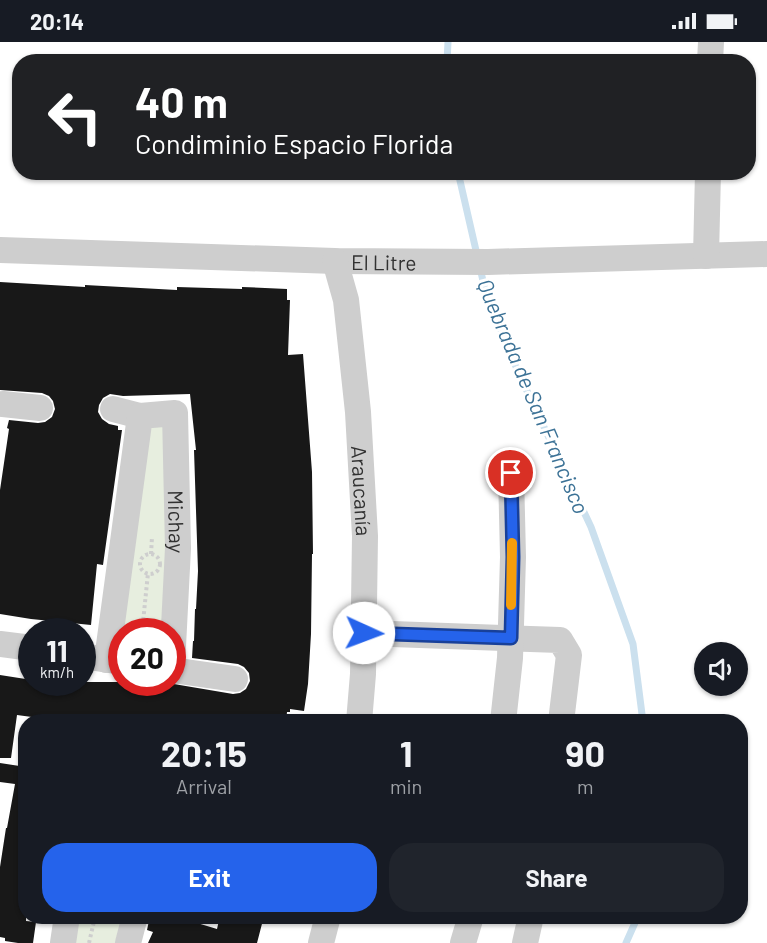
<!DOCTYPE html>
<html lang="en">
<head>
<meta charset="utf-8">
<style>
  body { margin:0; font-family:Barlow,sans-serif; background:#20242c; color:#f1f3f6; height:100vh; display:flex; flex-direction:column; font-size:22px; white-space:nowrap }
  * { box-sizing:border-box; margin:0 }
  p { font-size:20px; color:#9ea1a6 }
  .icon { flex:none; width:33px; height:33px; fill:none; stroke:currentColor; stroke-width:2; stroke-linecap:round; stroke-linejoin:round }
  .map { position:relative; flex:1; overflow:hidden }
  .sheet { position:absolute; left:18px; top:672px; width:730px; height:210px; display:flex; flex-direction:column; background:#171b24; border-radius:24px; box-shadow:0 2px 4px #0004 }
  .sheet>* { flex:none }
  .top-card { position:absolute; left:12px; top:12px; width:744px; height:126px; border-radius:24px; box-shadow:0 2px 4px #0004; background:#202124; color:#fff; overflow:hidden }
  .tools { position:absolute; left:694px; top:600px; display:grid; gap:12px }
  .tools a { display:grid; place-items:center; width:54px; height:54px; border-radius:50%; background:#171b24; box-shadow:0 2px 4px #0004; font-size:30px }
  .speed { position:absolute; left:18px; top:576px; display:flex; gap:12px; font-size:30px; font-weight:700; text-align:center }
  .speed>* { display:grid; place-content:center; width:78px; height:78px; border-radius:50%; background:#171b24; box-shadow:0 2px 4px #0004; line-height:1 }
  .speed small { font-size:15px; font-weight:400 }
  .speed .limit { border:9px solid #d22; background:#fff; color:#111 }
  .pin { position:absolute; display:grid; place-items:center; width:51px; height:51px; color:#fff; margin:-26px; border:3px solid #fff; border-radius:50%; box-shadow:0 2px 6px #0007 }
  .me { position:absolute; width:66px; margin:-33px; rotate:92deg; stroke-linejoin:round; filter:drop-shadow(0 0 4px #0008) }
  .turn { display:flex; align-items:center; gap:21px; height:126px; padding:0 24px; font-size:27px }
  .turn .icon { width:78px; height:78px; stroke-width:2.5 }
  .turn b { display:block; font-size:42px; line-height:51px }
  .eta { display:flex; justify-content:space-evenly; align-items:center; height:102px; text-align:center }
  .eta b { font-size:36px; font-weight:700; line-height:42px }
  .action { display:flex; gap:12px; margin-top:auto; padding:12px 24px }
  .action a { flex:1; height:69px; border-radius:24px; background:#2563eb; color:#fff; font-size:24px; font-weight:700; line-height:69px; text-align:center }
  .action a+a { background:#20242c; color:#f1f3f6 }
  .status { display:flex; justify-content:space-between; align-items:center; height:42px; padding:0 30px; background:#171b24; direction:ltr }
  .status svg { height:16px; fill:currentColor }
  .map>svg:first-child { display:block }
</style>
</head>
<body>
<div class="status"><b>20:14</b><svg viewBox="0 0 49 12"><path d="M0 12V9h3v3zM5 12V6h3v6zM10 12V3h3v9zM15 12V0h3v12zM26 1h20v11H26zM47 4h2v5h-2z"/></svg></div>
<div class="map">
<svg width="767" height="901" viewBox="0 0 767 901">
  <rect width="100%" height="100%" fill="#fff"/>
  <g fill="#e7eedf">
    <path d="M167 380 168 589 122 590 121 612 114 610 145 384Z"/>
    <path d="M79 875H122L115 901H75Z"/>
  </g>
  <g fill="none" stroke-linecap="round" stroke-linejoin="round">
    <g stroke="#cbe0ee" stroke-width="7">
      <path d="M447 20 448 0"/>
      <path d="M458 130 486 252 519 332 591 485 633 602 643 680"/>
      <path d="M626 901 638 874"/>
    </g>
  </g>
  <g fill="#181818">
    <path d="M0 240 85 245V243L177 248V245L242 247V245L287 247V258H290L288 313 303 312 312 430 313 512H312L311 592 308 642 304 669 290 667V670H287L286 680H69L17 673 11 716H0V633L32 638V640H162L233 652 240 651 246 647 250 639 249 631 244 625 238 622 192 616 193 599H194L195 567H196L198 529 194 408H196L190 352 123 354 110 352 103 356 99 363 98 370 102 377 109 382 118 384V388H122L103 523 97 522 91 583 31 577 0 572V448L9 387 7 386 9 378 38 381 45 380 52 375 55 367 53 359 49 354 42 351 0 348Z"/>
    <path d="M0 721 26 725V879L36 880 33 901H18L5 899V896L0 895V825L6 786H7L15 742 0 740Z"/>
    <path d="M150 874H174L217 887 220 874H264L257 901H148L153 890 147 888Z"/>
  </g>
  <g fill="none" stroke-linecap="round" stroke-linejoin="round">
    <g stroke="#cecece" stroke-width="4" stroke-dasharray="3 3" stroke-linecap="butt">
      <path d="M151 512 152 495"/>
      <circle cx="150" cy="522" r="10"/>
      <path d="M142 590 148 531"/>
      <path d="M89 901 95 875"/>
    </g>
    <g stroke="#cecece" stroke-width="26">
      <path d="M710 20 711 0"/>
      <path id="s1" d="M0 208 335 219 488 220 767 212"/>
      <path d="M706 214 708 130"/>
      <path id="s2" d="M335 219 346 258 358 370 365 494 363 632 359 680"/>
      <path d="M3 362 40 366"/>
      <path d="M113 367 140 374"/>
      <path d="M364 591 560 598 569 613 561 680"/>
      <path d="M0 602 32 606"/>
      <path d="M82 614 122 620"/>
      <path id="s3" d="M107 618 140 374 175 371 178 506 172 624"/>
      <path d="M172 628 235 637"/>
      <path d="M503 680 510 616 513 515 511 431"/>
      <path d="M63 901 67 874"/>
      <path d="M128 901 135 874"/>
      <path d="M321 901 328 874"/>
      <path d="M463 901 471 874"/>
      <path d="M525 901 531 874"/>
    </g>
  </g>
  <g fill="none" stroke-linecap="round" stroke-linejoin="round">
    <defs>
      <path id="route" d="M364 591 511 596 513 515 511 431"/>
    </defs>
    <use href="#route" stroke="#184099" stroke-width="15"/>
    <use href="#route" stroke="#2563eb" stroke-width="10"/>
    <path stroke="#f59e0b" stroke-width="10" d="M511 563 512 501"/>
  </g>
  <g text-anchor="middle" dominant-baseline="central" stroke-width="6" stroke-linejoin="round" paint-order="stroke">
    <g font-size="21" fill="#313131" stroke="#fff">
      <text stroke="none"><textPath href="#s1" startOffset="384">El Litre</textPath></text>
      <text stroke="none"><textPath href="#s2" startOffset="232">Araucanía</textPath></text>
      <text stroke="none"><textPath href="#s3" startOffset="390">Michay</textPath></text>
    </g>
    <g font-size="22" font-style="italic" fill="#3c7296" stroke="#fff">
      <text transform="translate(534 354) rotate(67)">Quebrada de San Francisco</text>
    </g>
  </g>
</svg>
<div class="tools">
<a><svg class="icon" aria-label="sound" viewBox="0 0 24 24"><path d="M4 9h4l5-4v14l-5-4H4zM17 9q2 3 0 6"/></svg></a>
</div>
<div class="speed"><div>11<small>km/h</small></div><div class="limit">20</div></div>
<div class="pin" style="left:511px;top:431px;background:#d93025"><svg class="icon" aria-label="arrive" viewBox="0 0 24 24"><path d="M6 21V4h12l-3 4 3 4H6"/></svg></div>
<svg class="me" style="left:364px;top:591px" viewBox="-20 -20 40 40"><circle r="19" fill="#fff"/><path d="M0-13L10 11 0 6-10 11z" fill="#2563eb"/></svg>
<div class="top-card">
<div class="turn"><svg class="icon" aria-label="left" viewBox="0 0 24 24"><path d="M17 20v-9H6M10 6l-5 5 5 5"/></svg><div><b>40 m</b>Condiminio Espacio Florida</div></div>
</div>
<section class="sheet">
<div class="eta">
<div><b>20:15</b><p>Arrival</p></div>
<div><b>1</b><p>min</p></div>
<div><b>90</b><p>m</p></div>
</div>
<div class="action"><a>Exit</a><a>Share</a></div>
</section>
</div>
</body>
</html>
